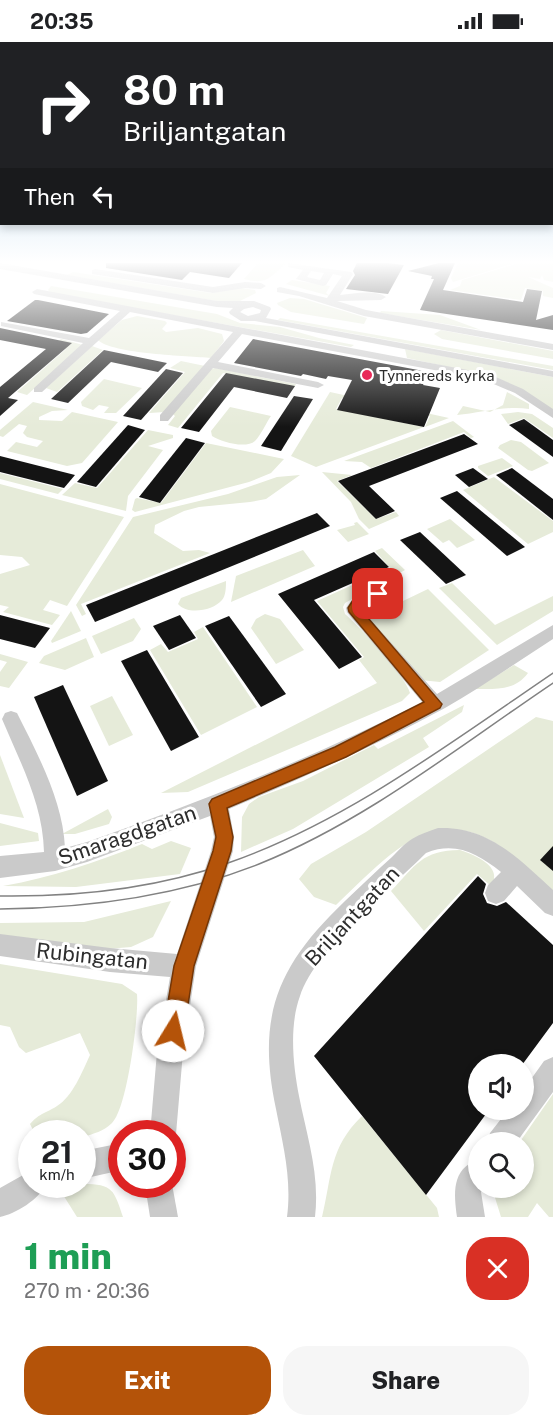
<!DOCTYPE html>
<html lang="en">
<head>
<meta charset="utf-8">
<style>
  body { margin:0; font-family:"Public Sans",sans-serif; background:#f6f6f6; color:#202124; height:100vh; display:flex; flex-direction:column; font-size:22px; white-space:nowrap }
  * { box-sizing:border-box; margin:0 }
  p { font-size:20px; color:#757577 }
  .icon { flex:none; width:33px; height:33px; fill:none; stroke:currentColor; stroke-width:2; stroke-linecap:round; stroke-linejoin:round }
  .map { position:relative; height:1175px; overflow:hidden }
  .details { display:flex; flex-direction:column; background:#fff; flex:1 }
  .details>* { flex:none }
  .guide { position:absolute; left:0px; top:0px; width:554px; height:183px; box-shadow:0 3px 9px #0003; background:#202124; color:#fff; overflow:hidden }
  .fabs { position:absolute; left:468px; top:1012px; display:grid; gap:12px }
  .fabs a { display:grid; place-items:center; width:66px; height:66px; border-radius:50%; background:#fff; box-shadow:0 3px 9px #0003; font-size:30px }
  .speed { position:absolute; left:18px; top:1078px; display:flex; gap:12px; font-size:30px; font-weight:700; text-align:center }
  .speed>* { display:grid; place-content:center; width:78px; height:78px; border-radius:50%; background:#fff; box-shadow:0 3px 9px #0003; line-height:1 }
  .speed small { font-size:15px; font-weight:400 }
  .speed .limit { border:9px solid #d22; background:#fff; color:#111 }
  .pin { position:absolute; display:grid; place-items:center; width:51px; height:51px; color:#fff; margin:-26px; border-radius:12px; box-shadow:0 3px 9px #0006 }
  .me { position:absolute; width:66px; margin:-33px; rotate:9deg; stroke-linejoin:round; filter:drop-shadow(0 0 4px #0008) }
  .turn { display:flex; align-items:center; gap:21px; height:126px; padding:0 24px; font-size:27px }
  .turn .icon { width:78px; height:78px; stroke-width:2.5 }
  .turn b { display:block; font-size:42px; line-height:51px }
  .then { display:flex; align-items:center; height:57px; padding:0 24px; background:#0003; gap:12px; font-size:22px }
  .round { display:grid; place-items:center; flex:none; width:63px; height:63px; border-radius:24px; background:#f6f6f6 }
  .headline { display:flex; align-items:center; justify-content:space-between; height:102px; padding:0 24px }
  h1 { font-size:36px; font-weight:800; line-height:45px; color:#1e9e55 }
  .button { display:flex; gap:12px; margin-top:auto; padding:12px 24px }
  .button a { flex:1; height:69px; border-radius:24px; background:#b45309; color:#fff; font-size:24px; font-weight:800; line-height:69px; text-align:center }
  .button a+a { background:#f6f6f6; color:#202124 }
  .status { display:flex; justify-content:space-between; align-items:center; height:42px; padding:0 30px; background:#fff; direction:ltr }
  .status svg { height:16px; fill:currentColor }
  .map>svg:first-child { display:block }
</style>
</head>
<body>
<div class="status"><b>20:35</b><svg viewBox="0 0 49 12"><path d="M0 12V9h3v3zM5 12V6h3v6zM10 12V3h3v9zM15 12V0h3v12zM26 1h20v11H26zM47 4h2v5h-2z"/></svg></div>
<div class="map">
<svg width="553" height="1175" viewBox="0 0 553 1175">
  <rect width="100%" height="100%" fill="#fff"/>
  <g fill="#e6ebd9">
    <path d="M258 221H286C270 236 266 243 244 237Z"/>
    <path d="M458 221H515L453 240 451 236Z"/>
    <path d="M519 221H553V240L544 238 542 233 540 237 528 235 553 246V256L543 254V249L525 246 521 258 450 248 460 244 462 238Z"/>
    <path d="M73 230 211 251 241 246 255 248 256 251 238 260 216 259 67 233Z"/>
    <path d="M292 238 330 244 326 251 330 254 286 242Z"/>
    <path d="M51 244 217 272 240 281 280 285 319 296 354 303 351 305 51 251 48 248Z"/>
    <path d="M290 256 304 257 367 276 364 282 291 270 278 263 277 261Z"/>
    <path d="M381 269 440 273 481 288 380 271Z"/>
    <path d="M137 274 165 279 167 281 162 287 166 290 198 286 222 292 224 299 211 316C189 314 112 312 98 298L122 278Z"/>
    <path d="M280 276 553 324V328L278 278Z"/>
    <path d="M441 288 553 309V317L442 297 434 292Z"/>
    <path d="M61 297 83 303 27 353 17 350 66 307 53 304Z"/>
    <path d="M92 304 103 308 57 350 46 346Z"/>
    <path d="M405 307 553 335V369L508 341 495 335 407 316Z"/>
    <path d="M181 319 205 324 165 370 149 371 185 330 170 326Z"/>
    <path d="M215 326 296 342 294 346 223 331 178 386 168 383 175 374 172 371 211 327Z"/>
    <path d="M104 337 142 346 116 371H104L109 365 99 363 93 368 82 364 81 360Z"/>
    <path d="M330 350 449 376 425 385 430 374 342 356 336 367 424 385 316 425 291 414Z"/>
    <path d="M507 350 529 362V367C507 363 480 371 457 373L463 364 490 370 503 363Z"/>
    <path d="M33 360 68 368 52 369 39 375V378L62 379 72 370 118 380 82 421 67 424 7 409 16 400 37 405 43 399 27 395 23 391 27 384 19 382 3 395 0 394V388Z"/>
    <path d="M230 365 271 374C266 381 261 393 255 399 246 407 221 400 212 394L211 389Z"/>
    <path d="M518 370 532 372 553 386V396L524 376 508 382 501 372Z"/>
    <path d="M453 379 474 395 471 396 464 390 371 426 362 420 344 419Z"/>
    <path d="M148 388 173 393V396L148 404 163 408 128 454 126 469 62 453 75 441 97 446Z"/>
    <path d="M511 398 521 400 549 421 532 429 528 428 498 406 500 403Z"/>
    <path d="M206 401 284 417 271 431 249 440 135 470 132 468 135 457 137 456 161 461Z"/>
    <path d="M502 416 513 424 488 434 478 426V424Z"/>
    <path d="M322 430 352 433 337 439 376 477 396 470 399 474 369 487 359 477 351 460Z"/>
    <path d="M0 431 63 447 58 452 0 437Z"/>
    <path d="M300 433 266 457 250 460 199 465 184 469 155 483 154 491 183 509 199 508 210 511 81 562 86 572 82 574 76 563 133 475 228 452 277 435Z"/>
    <path d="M494 435 553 479V490L528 502 463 448Z"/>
    <path d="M0 442 124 475 67 564 50 558 43 568 60 573 52 583 3 570 9 565 0 563V532L30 523 22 515 0 513Z"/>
    <path d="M450 477 475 498 457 506 449 498 443 501 427 487Z"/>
    <path d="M357 480 369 492 348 500 337 488 355 483 354 481Z"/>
    <path d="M382 506 405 528 345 561 343 565 345 572C361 586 405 633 410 651L402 659 188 750 161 751 377 641 359 618 364 615 317 559 390 526 375 509Z"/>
    <path d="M303 508 315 524 231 560 236 534Z"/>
    <path d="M226 539C226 544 226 554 222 558 213 569 187 573 178 562L181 556Z"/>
    <path d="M452 541 495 583 553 554V569L497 603 439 546Z"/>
    <path d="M428 547 489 608 440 640 420 638 361 572 399 556 403 559Z"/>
    <path d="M71 569 81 589 52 601 51 599Z"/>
    <path d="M265 572 280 577 304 608 276 622 251 586 256 577Z"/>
    <path d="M134 576 141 587 133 599 101 612 92 594Z"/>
    <path d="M203 585 257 665 201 693 150 608 161 602 168 610 198 597 194 590Z"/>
    <path d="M86 596 94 615 65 628 39 621 44 614Z"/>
    <path d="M0 612 28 620 9 646 0 644V630L7 620 0 618Z"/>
    <path d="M514 623 528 631C515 649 495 647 475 647Z"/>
    <path d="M112 654 133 693 109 704 90 664Z"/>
    <path d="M464 663 462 670 423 696 429 705 293 787 241 810 242 775 249 762 259 755 303 739 374 703 378 707Z"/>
    <path d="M536 675 553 679V852C536 836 518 816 498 803 429 759 384 819 336 863L314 855 299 837 311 822 366 790Z"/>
    <path d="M0 713 24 776 0 772Z"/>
    <path d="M108 767 112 775 109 782 75 792H62Z"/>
    <path d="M0 781 38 791 39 799 0 804Z"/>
    <path d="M171 799 191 806 180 832 76 845 3 844C53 835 94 821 142 802L152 807Z"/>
    <path d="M460 808C475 813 504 825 491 844L477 832 424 889 391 849C415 824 422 808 460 808Z"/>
    <path d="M171 859 153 895 131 905 83 909 0 894V881L84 880Z"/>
    <path d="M0 922 122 942 137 952C139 974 127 1067 112 1081 104 1089 93 1092 83 1095L82 1092H35L30 1082C41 1070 45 1072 57 1064 73 1054 82 1030 90 1013L80 991 26 1011 19 1005 10 985 0 983Z"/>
    <path d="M553 1052V1175H549L537 1161 528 1175H501L492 1146H524V1101H519Z"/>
    <path d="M362 1074 437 1166 439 1175H322C332 1134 329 1106 362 1074Z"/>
    <path d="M83 1142C113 1142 114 1148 123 1175H77L60 1148Z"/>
  </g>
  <g fill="#141414">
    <path d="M106 221H242L229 236 190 230 182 238 106 226Z"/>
    <path d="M357 221H388L404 223 388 252 346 247 355 233 353 229Z"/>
    <path d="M439 221H455L443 248 523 260 527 247 542 249 536 278 553 273V288L420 268 434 237H431L432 234 408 229Z"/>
    <path d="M35 258H38L109 272 87 291 81 292 7 279Z"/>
    <path d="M0 286 72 301 8 356 18 358 0 374V345L46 307 0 298Z"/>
    <path d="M253 297 429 330 423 343 440 346 424 385 337 368 352 338 328 334 326 337 303 332 301 334 234 321Z"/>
    <path d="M104 308 167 321 158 330 111 320 68 361 51 357Z"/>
    <path d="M166 327 183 331 141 378 123 374Z"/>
    <path d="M226 331 295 344 287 356 234 345 199 390 181 386Z"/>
    <path d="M294 354 313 357 281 409 261 404Z"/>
    <path d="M524 377 553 398V415L509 383Z"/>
    <path d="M128 383 145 388 96 445 77 440Z"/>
    <path d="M464 392 478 402 369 444 395 469 376 477 338 439Z"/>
    <path d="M186 396 205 401 160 461 139 455Z"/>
    <path d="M0 414 75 433 64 446 0 430Z"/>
    <path d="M473 426 488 437 469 445 455 433Z"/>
    <path d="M512 426 553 457V478L496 433Z"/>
    <path d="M457 449 525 505 507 514 440 456Z"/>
    <path d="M317 471 330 484 95 580 86 563Z"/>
    <path d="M420 490 466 533 446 542 400 498Z"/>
    <path d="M374 510 389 525 314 558 362 615 339 627 278 552Z"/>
    <path d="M0 573 50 586 35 606 0 597Z"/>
    <path d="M180 573 196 596 169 608 153 584Z"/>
    <path d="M229 574 286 652 261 665 205 584Z"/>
    <path d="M147 608 199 695 171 709 121 619Z"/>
    <path d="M63 643 108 739 77 754 34 655Z"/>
    <path d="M553 804V829L540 818Z"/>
    <path d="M478 834 486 842 483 852 487 861 497 864 506 860 553 903V981L522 1023H478V1068H489L426 1153 314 1014Z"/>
  </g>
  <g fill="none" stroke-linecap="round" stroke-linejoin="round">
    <g fill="#cacaca" fill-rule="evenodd">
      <path d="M0 221 217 259H254L270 265 271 267 266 276 553 329V335L255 279H241L230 272 229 270 233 266 217 265 0 227ZM253 265 261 268 260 271 248 274 240 270 244 267Z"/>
      <path d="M288 221 351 230 353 232 340 253C354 252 374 247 386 255L381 258 337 259 366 268 553 302V308L364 274 299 254 277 250V246L280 245 327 256 342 234 333 232 326 243 323 244 296 237 303 228 288 225ZM311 229 324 231 320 238 307 235Z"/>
      <path d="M95 227 213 245 245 240 261 241 266 244 261 247 245 246 213 251 92 232V228Z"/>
      <path d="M37 247 489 332 523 347 553 367V376L515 351 482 337 242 292 218 320 318 340 324 343 318 346 213 326 168 379H160V373L233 290 130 270 42 350H34V346L83 301 1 284V280L89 296 120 269 34 252 32 250Z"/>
      <path d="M378 546 384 548 386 552 384 556 362 568 437 652 553 583V597C517 620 482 645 445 666 375 704 302 736 229 767L234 795 233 809 196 924 183 1010 176 1092 172 1101V1092H150L157 1010 170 935 110 930 0 914V892L110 906 177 912 211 809 214 795 210 774 87 820 55 829 0 836V814L44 810C43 762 20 720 2 677L5 671 11 669 17 671C38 713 63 759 65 806L87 800C201 759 314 716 422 660L347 570 346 566 352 558Z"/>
      <path d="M438 786C488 784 518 816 553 848V874L545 871 517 844 504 859 496 862 488 859 485 851 488 843 501 830C478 812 456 799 426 811 389 848 317 905 300 954 289 984 293 1023 299 1054 307 1095 320 1132 315 1175H287C292 1137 283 1103 276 1067 256 973 278 923 345 859 361 844 376 829 392 815 398 809 405 801 412 797 420 792 430 789 438 786Z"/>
      <path d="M553 1015V1050L516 1101H487L490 1091 508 1068H524V1047L544 1019Z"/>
      <path d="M122 1101V1128L82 1137V1109Z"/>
      <path d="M478 1117V1146H484L481 1150 485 1175H457C454 1151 451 1128 478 1117Z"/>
      <path d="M32 1128V1143H45C40 1157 15 1172 0 1175V1146Z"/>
      <path d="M172 1142 178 1175H150L145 1143Z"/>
    </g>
    <g stroke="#828282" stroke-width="1.5">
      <path d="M0 854C78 855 155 847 228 821 346 780 450 701 553 631"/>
      <path d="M0 867C88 866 176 855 259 822 366 779 458 705 553 641"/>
    </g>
  </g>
  <linearGradient id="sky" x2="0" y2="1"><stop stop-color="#9ac7e9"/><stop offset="0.57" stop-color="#fff"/><stop offset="1" stop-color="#fff" stop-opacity="0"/></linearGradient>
  <rect width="553" height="385" fill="url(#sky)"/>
  <path fill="#b45309" stroke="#753606" stroke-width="1.5" d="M378 547 382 549 384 552 382 555 362 565V569L442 662 440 666 346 715 227 766 233 795 231 809 194 924 184 989 181 996 173 999 166 996 163 989 174 924 213 809 216 795 209 762 212 757 335 705 424 660 349 570 348 566 353 558Z"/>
  <circle fill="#e82a58" stroke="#fff" stroke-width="2" cx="367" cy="333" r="6"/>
  <g text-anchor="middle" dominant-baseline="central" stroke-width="6" stroke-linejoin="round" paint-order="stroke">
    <g font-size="15" fill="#2d2d2d" stroke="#fff" text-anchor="start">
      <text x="379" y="333">Tynnereds kyrka</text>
    </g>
    <g font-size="21" fill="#2d2d2d" stroke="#fff">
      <text transform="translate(127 793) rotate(-19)">Smaragdgatan</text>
      <text transform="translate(352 874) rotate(-47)">Briljantgatan</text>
      <text transform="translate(92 914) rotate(6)">Rubingatan</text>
    </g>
  </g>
</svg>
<div class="fabs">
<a><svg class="icon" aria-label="sound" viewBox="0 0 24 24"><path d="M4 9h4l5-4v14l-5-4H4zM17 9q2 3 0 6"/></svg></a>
<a><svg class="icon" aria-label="search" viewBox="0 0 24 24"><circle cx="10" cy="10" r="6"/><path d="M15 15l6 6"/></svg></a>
</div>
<div class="speed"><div>21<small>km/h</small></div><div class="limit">30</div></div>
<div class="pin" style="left:378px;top:552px;background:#d93025"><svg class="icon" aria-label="arrive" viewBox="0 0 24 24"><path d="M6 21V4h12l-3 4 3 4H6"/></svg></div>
<svg class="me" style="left:173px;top:989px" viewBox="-20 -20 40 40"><circle r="19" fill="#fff"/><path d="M0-13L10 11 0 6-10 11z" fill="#b45309"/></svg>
<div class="guide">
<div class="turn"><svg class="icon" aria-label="right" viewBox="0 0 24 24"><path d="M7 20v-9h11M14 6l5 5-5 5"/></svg><div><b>80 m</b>Briljantgatan</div></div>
<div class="then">Then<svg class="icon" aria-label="left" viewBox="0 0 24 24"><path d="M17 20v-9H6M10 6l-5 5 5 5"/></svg></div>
</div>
</div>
<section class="details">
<div class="headline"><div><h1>1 min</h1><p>270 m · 20:36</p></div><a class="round" style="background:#d93025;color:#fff"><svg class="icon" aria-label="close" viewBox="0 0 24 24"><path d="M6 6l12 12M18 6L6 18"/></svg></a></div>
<div class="button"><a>Exit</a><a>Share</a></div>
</section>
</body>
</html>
